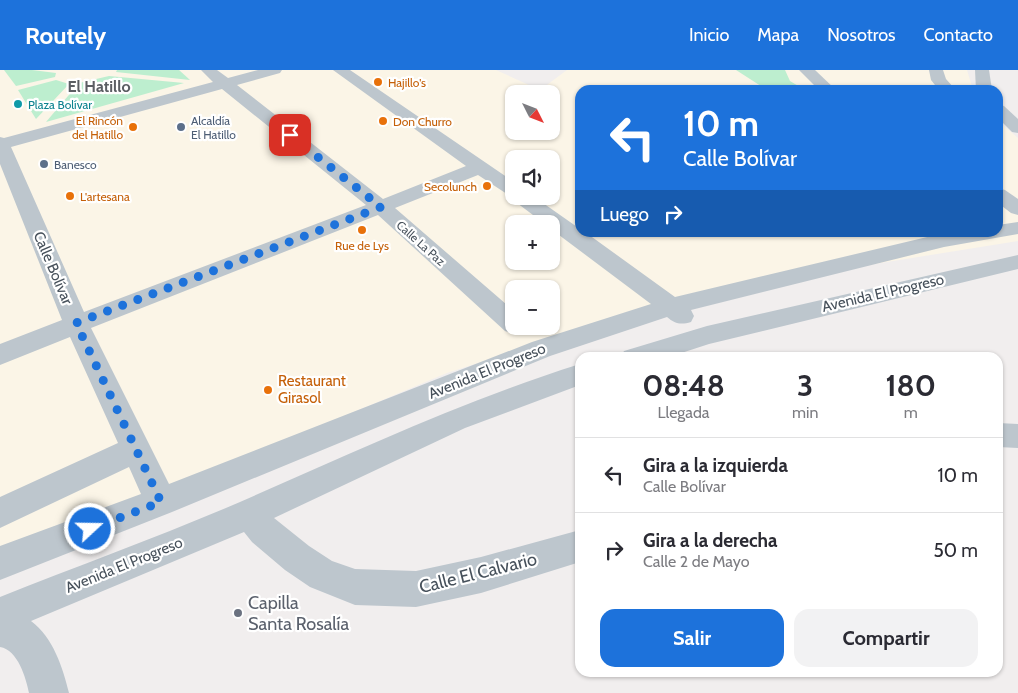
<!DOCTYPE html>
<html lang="es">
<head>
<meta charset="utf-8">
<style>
  body { margin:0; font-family:Cabin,sans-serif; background:#f2f2f3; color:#2b2b33; height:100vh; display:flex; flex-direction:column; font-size:19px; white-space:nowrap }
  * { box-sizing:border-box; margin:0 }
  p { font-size:16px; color:#7c7c81 }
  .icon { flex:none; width:28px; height:28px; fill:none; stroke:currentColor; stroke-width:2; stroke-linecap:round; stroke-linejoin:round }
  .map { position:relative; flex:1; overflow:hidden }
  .panel { position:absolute; left:575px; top:282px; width:428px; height:325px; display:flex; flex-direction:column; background:#fff; border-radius:15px; box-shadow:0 1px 4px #0004 }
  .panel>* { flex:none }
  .top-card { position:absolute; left:575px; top:15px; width:428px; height:152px; border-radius:15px; box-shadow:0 1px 4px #0004; background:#1d72db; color:#fff; overflow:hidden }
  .needle { width:32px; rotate:132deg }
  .controls { position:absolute; left:505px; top:15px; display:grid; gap:10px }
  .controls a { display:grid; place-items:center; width:55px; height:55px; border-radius:10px; background:#fff; box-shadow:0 1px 4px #0004; font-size:25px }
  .pin { position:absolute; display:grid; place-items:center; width:42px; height:42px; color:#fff; margin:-21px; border-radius:10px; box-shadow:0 2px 8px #0006 }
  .me { position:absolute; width:55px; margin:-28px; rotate:69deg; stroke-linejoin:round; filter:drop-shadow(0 0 4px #0008) }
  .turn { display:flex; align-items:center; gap:18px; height:105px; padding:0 25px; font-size:22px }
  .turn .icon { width:65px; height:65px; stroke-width:2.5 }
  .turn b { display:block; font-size:35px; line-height:42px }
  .then { display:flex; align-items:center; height:48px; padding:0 25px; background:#0003; gap:10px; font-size:19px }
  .eta { display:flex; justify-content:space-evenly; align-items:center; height:85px; text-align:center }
  .eta b { font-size:30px; font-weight:800; line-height:35px }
  .cta { display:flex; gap:10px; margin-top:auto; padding:10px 25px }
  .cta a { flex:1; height:58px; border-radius:15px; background:#1d72db; color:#fff; font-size:20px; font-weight:800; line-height:58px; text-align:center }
  .cta a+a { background:#f2f2f3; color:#2b2b33 }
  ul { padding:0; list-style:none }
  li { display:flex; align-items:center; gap:15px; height:75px; padding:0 25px; border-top:1px solid #e1e1e2 }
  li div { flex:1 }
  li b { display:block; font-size:19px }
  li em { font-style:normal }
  header { display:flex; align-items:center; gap:30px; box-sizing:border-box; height:70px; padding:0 25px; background:#1d72db; color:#fff }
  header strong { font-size:24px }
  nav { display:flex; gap:28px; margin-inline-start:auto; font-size:18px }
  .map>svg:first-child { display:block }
</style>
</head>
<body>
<header>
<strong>Routely</strong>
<nav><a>Inicio</a><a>Mapa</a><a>Nosotros</a><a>Contacto</a></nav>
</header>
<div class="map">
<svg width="1018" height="623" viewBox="0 0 1018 623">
  <rect width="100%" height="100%" fill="#f1eeee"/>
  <path fill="#fbf5e7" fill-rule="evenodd" d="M0 0H496L540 20 567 0H967L973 20H580V162H998V51L1018 68V171L731 217 587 258 447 303 0 490ZM514 24H551V61H514ZM514 89H551V126H514ZM514 154H551V191H514ZM514 219H551V256H514Z"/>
  <g fill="#bdeecf">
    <path d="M4 0H32L56 3 55 7 16 16Z"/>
    <path d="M117 0H179L190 10 116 2Z"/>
    <path d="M736 0H785L790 11 805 20H767Z"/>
    <path d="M109 6 184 13 46 52 79 13Z"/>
    <path d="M56 10 69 14 36 49 18 20Z"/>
  </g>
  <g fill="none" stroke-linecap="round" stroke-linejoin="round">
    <g fill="#bdc6cd" fill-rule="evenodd">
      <path d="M201 0H217L228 8 258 0H282L280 3 237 15 383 129 466 96 333 0H350L514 112V126H533L580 159V162H585L675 227 944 163 998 162V155L1018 152V164L944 177 691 240 694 246 691 252C681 255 675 254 667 247L550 286 172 442 0 510V476L141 424 129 397 0 458V427L118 373 70 267 0 295V274L62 250 0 94V67L4 68 213 12ZM222 19 366 135 84 242 11 77ZM478 105 510 126 513 130 545 154H551V159L651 234 532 272 169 414 91 258 378 145 505 261 514 264 523 261 526 256H514V241L395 138Z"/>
      <path d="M799 0H815L836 20H819Z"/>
      <path d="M929 0H943L946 9 954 18 952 20H939L931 10Z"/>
      <path d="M975 0H989L992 20H976Z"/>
      <path d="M998 34 1004 36 1018 49V63L1012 62 998 48Z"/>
      <path d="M998 118 1005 120 1018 129V145L1011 143 998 133Z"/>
      <path d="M1018 185V199L709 274 666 288H620L624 281 707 256Z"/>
      <path d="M580 294V315L465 358 274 448 309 476 332 491 355 499 416 501 481 487 580 460V492L481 523 416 537 355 535 310 517 285 500 252 472 244 462 31 551C53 567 63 598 69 623H29C26 608 18 580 0 577V527C80 495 161 466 240 432 352 383 463 331 580 294Z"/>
      <path d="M998 353 1018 354V378L998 377Z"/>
    </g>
  </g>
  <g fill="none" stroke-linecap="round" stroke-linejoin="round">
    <path stroke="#1d72db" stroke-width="9" stroke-dasharray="0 16.2" d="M90 459 161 432 76 253 381 137 290 65"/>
  </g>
  <g fill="#e8710a" stroke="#fff" stroke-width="2">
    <circle cx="378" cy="12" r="5"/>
    <circle cx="383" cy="51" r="5"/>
    <circle cx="133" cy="57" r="5"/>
    <circle cx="487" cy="116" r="5"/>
    <circle cx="70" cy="126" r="5"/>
    <circle cx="362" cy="160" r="5"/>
    <circle cx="268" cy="320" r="5"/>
  </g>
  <circle fill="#0f9aa8" stroke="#fff" stroke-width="2" cx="18" cy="34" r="5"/>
  <g fill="#5c6f8a" stroke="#fff" stroke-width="2">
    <circle cx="181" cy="57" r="5"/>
    <circle cx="44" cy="94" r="5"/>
  </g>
  <circle fill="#6b7280" stroke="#fff" stroke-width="2" cx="238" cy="543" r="5"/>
  <g text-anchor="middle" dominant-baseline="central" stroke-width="4.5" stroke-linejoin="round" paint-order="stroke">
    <g font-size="12" fill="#c56008" stroke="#fff" text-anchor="start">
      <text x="388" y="12">Hajillo's</text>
      <text x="123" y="50" text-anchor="end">El Rincón<tspan x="123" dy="14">del Hatillo</tspan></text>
      <text x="393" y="51">Don Churro</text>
      <text x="477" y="116" text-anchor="end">Secolunch</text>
      <text x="80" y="126">L'artesana</text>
      <text x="362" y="175" text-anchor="middle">Rue de Lys</text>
    </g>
    <g font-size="12" fill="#0d838f" stroke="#fff" text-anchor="start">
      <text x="28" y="34">Plaza Bolívar</text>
    </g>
    <g font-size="12" fill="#4e5e75" stroke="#fff" text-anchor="start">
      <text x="191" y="50">Alcaldía<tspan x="191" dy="14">El Hatillo</tspan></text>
      <text x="54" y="94">Banesco</text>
    </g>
    <g font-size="12" fill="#47515b" stroke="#fff">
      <text transform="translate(421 173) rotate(42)">Calle La Paz</text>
    </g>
    <g font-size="15" fill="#47515b" stroke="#fff">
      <text transform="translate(53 198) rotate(67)">Calle Bolívar</text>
      <text transform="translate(883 223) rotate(-13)">Avenida El Progreso</text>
      <text transform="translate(487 301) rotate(-22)">Avenida El Progreso</text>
      <text transform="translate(124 495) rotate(-22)">Avenida El Progreso</text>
    </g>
    <g font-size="15" fill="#c56008" stroke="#fff" text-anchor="start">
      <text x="278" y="311">Restaurant<tspan x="278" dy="17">Girasol</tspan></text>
    </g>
    <g font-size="16" font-weight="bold" fill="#5b5e63" stroke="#fff">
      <text x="99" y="16">El Hatillo</text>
    </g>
    <g font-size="18" fill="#47515b" stroke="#fff">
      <text transform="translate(478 503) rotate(-14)">Calle El Calvario</text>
    </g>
    <g font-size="18" fill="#5b616d" stroke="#fff" text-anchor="start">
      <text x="248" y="533">Capilla<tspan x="248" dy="21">Santa Rosalía</tspan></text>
    </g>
  </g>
</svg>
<div class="controls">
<a><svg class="needle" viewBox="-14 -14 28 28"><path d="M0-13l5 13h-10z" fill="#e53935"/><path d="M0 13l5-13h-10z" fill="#7c7c81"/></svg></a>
<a><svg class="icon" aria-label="sound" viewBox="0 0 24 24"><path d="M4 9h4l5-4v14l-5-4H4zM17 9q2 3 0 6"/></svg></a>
<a>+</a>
<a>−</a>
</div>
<div class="pin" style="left:290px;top:65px;background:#d93025"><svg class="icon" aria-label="arrive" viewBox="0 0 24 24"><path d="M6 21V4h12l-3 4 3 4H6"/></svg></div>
<svg class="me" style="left:90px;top:459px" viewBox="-20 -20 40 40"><circle r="17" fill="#1d72db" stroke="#fff" stroke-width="3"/><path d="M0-11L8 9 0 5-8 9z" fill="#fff"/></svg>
<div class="top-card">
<div class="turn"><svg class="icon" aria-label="left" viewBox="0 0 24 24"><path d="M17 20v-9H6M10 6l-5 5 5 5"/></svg><div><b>10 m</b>Calle Bolívar</div></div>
<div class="then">Luego<svg class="icon" aria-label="right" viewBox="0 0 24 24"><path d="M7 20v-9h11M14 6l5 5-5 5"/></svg></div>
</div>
<section class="panel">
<div class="eta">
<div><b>08:48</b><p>Llegada</p></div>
<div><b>3</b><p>min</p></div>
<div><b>180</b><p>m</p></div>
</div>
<ul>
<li><svg class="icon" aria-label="left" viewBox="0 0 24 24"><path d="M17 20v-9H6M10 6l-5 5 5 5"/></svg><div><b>Gira a la izquierda</b><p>Calle Bolívar</p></div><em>10 m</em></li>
<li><svg class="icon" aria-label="right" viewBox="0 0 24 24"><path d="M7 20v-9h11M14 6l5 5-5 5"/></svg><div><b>Gira a la derecha</b><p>Calle 2 de Mayo</p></div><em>50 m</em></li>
</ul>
<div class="cta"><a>Salir</a><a>Compartir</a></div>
</section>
</div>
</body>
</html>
